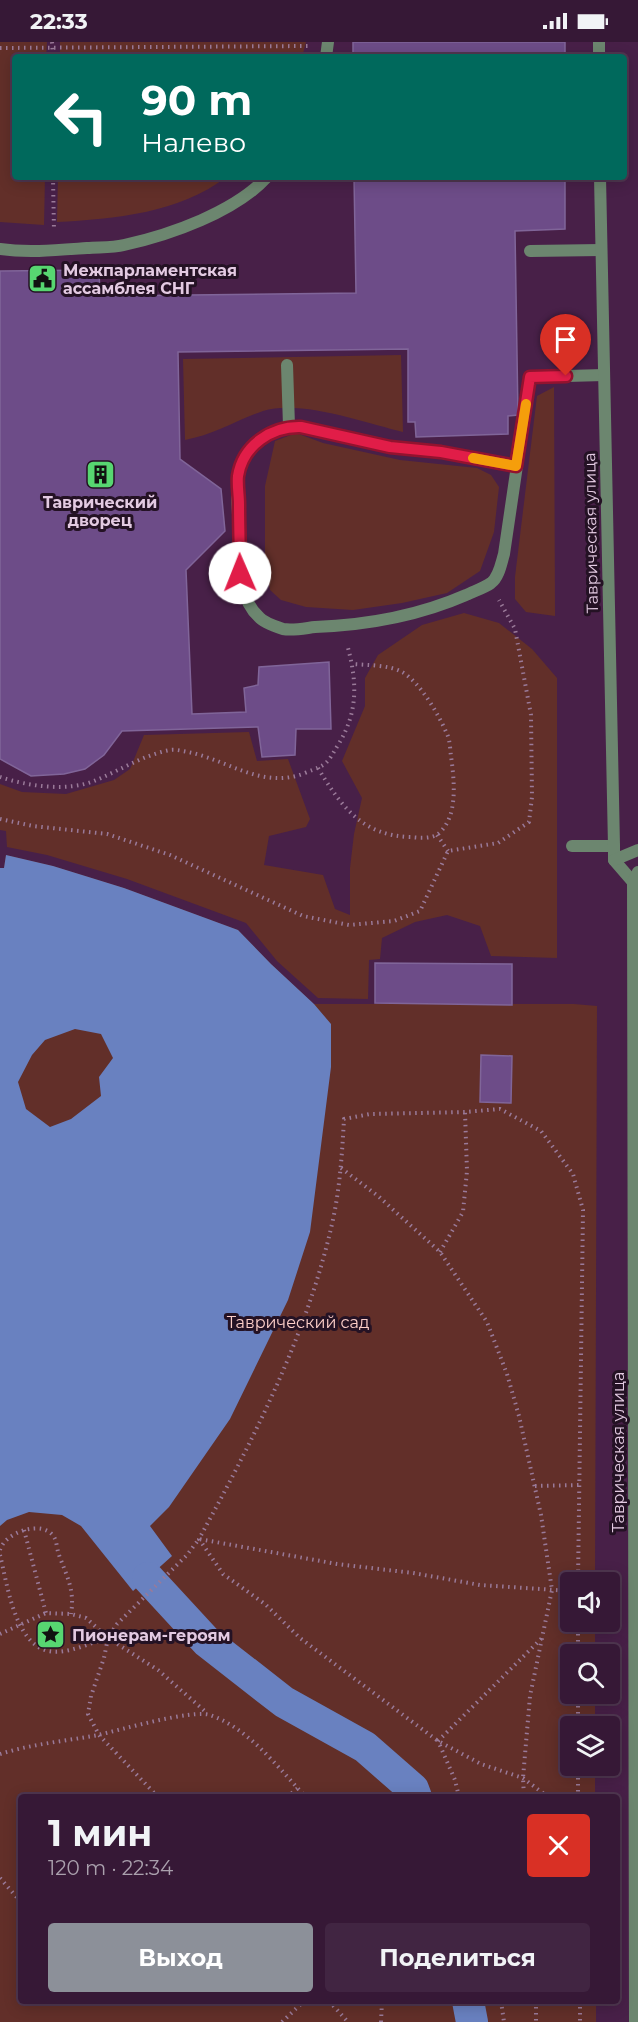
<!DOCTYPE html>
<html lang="ru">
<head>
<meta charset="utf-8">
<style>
  body { margin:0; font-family:Montserrat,sans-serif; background:#412542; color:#f1f3f6; height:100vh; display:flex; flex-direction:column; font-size:22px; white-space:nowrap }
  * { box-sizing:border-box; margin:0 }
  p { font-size:20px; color:#aaa0ad }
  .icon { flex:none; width:33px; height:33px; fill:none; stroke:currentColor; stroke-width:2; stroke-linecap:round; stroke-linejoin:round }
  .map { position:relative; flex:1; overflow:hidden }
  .panel { position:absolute; left:18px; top:1752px; width:602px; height:210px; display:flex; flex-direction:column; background:#361836; border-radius:6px; box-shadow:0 3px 15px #0003,0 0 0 2px #503751 }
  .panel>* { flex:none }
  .banner { position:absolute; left:12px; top:12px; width:615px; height:126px; border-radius:6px; box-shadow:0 3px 15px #0003,0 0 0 2px #503751; background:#00695c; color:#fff; overflow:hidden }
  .fabs { position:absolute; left:560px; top:1530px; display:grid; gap:12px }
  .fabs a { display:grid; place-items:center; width:60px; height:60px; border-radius:6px; background:#361836; box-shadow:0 3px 15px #0003,0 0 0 2px #503751; font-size:30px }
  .pin { position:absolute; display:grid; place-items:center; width:51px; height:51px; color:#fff; margin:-62px -26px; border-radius:50% 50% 50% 0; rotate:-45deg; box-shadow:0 0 6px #0007 }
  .pin .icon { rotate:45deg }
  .me { position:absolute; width:66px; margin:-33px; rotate:359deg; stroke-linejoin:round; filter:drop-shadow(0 0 4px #0008) }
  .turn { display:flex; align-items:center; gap:21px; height:126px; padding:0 30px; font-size:27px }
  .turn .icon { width:78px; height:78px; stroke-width:2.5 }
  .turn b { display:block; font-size:42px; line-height:51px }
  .round { display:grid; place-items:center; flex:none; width:63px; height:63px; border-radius:6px; background:#412542 }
  .summary { display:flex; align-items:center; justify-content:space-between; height:102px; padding:0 30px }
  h1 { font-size:36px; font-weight:700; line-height:45px }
  .action { display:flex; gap:12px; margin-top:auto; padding:12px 30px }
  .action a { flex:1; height:69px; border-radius:6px; background:#8c9099; color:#fff; font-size:24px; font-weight:700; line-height:69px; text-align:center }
  .action a+a { background:#412542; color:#f1f3f6 }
  .status { display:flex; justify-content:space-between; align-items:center; height:42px; padding:0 30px; background:#361836; direction:ltr }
  .status svg { height:16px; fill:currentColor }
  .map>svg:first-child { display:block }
</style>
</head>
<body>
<div class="status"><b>22:33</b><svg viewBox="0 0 49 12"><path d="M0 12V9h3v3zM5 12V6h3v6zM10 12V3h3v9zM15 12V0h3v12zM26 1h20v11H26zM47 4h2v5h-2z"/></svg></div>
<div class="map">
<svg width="638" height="1980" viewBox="0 0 638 1980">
  <rect width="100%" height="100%" fill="#482048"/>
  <g fill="#622f29">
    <path d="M0 0H47L46 15H15V135H45L44 183 0 180Z"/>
    <path d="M60 0H306L302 15H60Z"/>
    <path d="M58 135H226C180 171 114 177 57 180Z"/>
    <path d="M401 313 403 390C366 381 300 357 263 369 237 378 213 393 185 398L183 317Z"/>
    <path d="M554 345 555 574 526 570 515 557V535L537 354Z"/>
    <path d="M296 391 323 401 400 418 477 426 491 433 499 445 494 490 480 529 447 551 402 561 353 568 306 565 281 558 270 548 265 516V444L275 399Z"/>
    <path d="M464 571 499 581 532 607 557 636V916L491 914 480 884 447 873 415 880 382 896 380 917 369 918 368 957 318 956 277 919 246 881 127 837 47 813 7 805 6 789 0 788V742L22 750 66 752 114 738 130 727 144 693 249 690 257 719 288 717 310 777 306 785 269 794 264 823 323 833 335 867 350 873V826L354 792 362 756 342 719 365 664V636L378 613 422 583Z"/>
    <path d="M6 813 53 824 124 846 238 888 271 922 314 962H574L597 964 595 1540H570V1580H595V1612H570V1652H595V1684H570V1724H595V1755H21V1959H596V1980H0V826H4Z"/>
  </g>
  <path fill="#6981c0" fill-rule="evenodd" d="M6 813 53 824 124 846 238 888 271 922 314 962 331 982V1025L310 1190 288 1258 230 1377 169 1465 150 1484 172 1514 133 1549 81 1484 62 1473 29 1470 7 1478 0 1484V826H4ZM75 987 101 992 113 1016 99 1035 101 1054 71 1077 50 1085 26 1067 18 1040 32 1013 45 998Z"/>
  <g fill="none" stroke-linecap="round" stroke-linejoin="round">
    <g stroke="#6981c0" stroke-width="32">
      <path d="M148 1536 207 1600 284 1660 365 1705 413 1747 416 1755"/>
      <path d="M468 1959 472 1980"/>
    </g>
  </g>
  <g fill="#6d4c88" stroke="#806599" stroke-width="1.5">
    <rect x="353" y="0" width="212" height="15"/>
    <path d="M354 135H565V187L515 189 518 373 508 374V392L416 395 415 380H408V307L178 310 180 417 221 447 225 489 186 528 192 672 246 670 244 646 258 643 259 625 329 620 331 687H296L295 713 262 715 258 685 122 689 104 713 85 727 64 732 31 734 0 717V229L99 228 100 254 356 251Z"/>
    <path d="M375 921 512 922V963L375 961Z"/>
    <path d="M481 1013 512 1014 511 1061 480 1060Z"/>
  </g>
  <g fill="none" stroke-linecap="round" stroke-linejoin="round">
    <g stroke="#9a7a99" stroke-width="4" stroke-dasharray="1.5 4.5" stroke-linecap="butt">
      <path d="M52 0 53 15"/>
      <path d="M0 6 308 4"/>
      <path d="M53 135 54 189"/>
      <path d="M318 726C341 764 362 794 411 795 419 796 431 797 438 792 459 775 454 737 451 714 450 707 450 698 447 692 439 673 420 640 402 630 390 623 366 623 352 622"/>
      <path d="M0 735C28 744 66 750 94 739 119 729 143 713 170 708 175 707 182 709 188 710 228 718 263 748 305 731 328 722 326 723 338 703 359 669 357 639 347 602"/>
      <path d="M0 777 33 784 107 792 170 813 303 874 349 883 394 879 420 869 448 809 498 801 529 780 532 755 531 673 515 587 499 558"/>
      <path d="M437 793 448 809"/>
      <path d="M341 1126 378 1154 440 1210 487 1280 507 1332 519 1374 541 1473 552 1548 530 1654 523 1736 524 1755"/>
      <path d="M440 1210 463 1170 467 1129 465 1070"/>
      <path d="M535 1444 579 1443"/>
      <path d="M24 1488 46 1571"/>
      <path d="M0 1508C5 1490 43 1477 54 1495 57 1500 57 1508 59 1513 67 1535 75 1548 71 1572"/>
      <path d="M0 1513C7 1540 14 1601 48 1609 66 1613 90 1601 107 1596"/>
      <path d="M578 1580V1612"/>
      <path d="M0 1592 46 1571 71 1572 86 1576 108 1596 158 1628 207 1671"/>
      <path d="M578 1652V1684"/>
      <path d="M0 1712C32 1702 66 1699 98 1693 120 1688 193 1667 210 1673 250 1687 278 1726 306 1755"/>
      <path d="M578 1724V1755"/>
      <path d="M158 1755 99 1693 88 1672 91 1654 104 1616 108 1596 117 1582 187 1513 199 1497 337 1522 413 1531 480 1543 570 1549"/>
      <path d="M287 1755 298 1746"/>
      <path d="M459 1755 455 1738 438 1699 543 1595"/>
      <path d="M548 1755 523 1736 481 1722 438 1699 300 1596 265 1562 223 1532 199 1497C253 1398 307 1293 332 1182 340 1147 342 1112 344 1077L370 1072 465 1070 500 1067 541 1089 573 1132 583 1168 578 1540"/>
      <path d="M0 1836 20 1859"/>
      <path d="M329 1959 348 1980"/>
      <path d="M501 1959 504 1980"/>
      <path d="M536 1959V1980"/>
      <path d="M580 1959V1980"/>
      <path d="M282 1980 304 1959"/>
      <path d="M381 1980 382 1959"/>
    </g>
    <g stroke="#6c866f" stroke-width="12">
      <path d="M326 15 328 0"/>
      <path d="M0 207C28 211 59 208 87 206 99 205 112 206 124 203 170 193 235 170 267 135"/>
      <path d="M530 209 601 208"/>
      <path d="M287 323 289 384"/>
      <path d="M516 424 441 410 390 405 301 385C272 384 245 403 238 433 235 447 239 477 239 493 240 519 237 555 259 575 263 580 277 585 283 587 293 589 306 586 315 585 368 583 418 574 466 553 474 549 484 546 491 541 499 535 501 522 504 512L530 335 604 333"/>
      <path d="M572 804H614"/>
    </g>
    <g stroke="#6c866f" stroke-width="12">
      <path d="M599 0V15"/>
      <path d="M600 135 614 804V818L633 840"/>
      <path d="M614 818 638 808"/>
      <path d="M635 1980 633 840 638 830"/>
    </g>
  </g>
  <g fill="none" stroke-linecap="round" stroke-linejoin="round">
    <defs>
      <path id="route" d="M240 531C240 508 239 485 239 462 239 453 237 443 238 434 243 403 272 384 301 385L390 405 441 410 516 424 530 335 566 334"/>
    </defs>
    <use href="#route" stroke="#92132f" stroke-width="15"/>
    <use href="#route" stroke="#e11d48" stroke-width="10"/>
    <path stroke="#f59e0b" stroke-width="10" d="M473 416 516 424 526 362"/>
  </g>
  <defs>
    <symbol id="civic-square" viewBox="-11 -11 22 22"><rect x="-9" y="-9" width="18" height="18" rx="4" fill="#57d671" stroke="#241224"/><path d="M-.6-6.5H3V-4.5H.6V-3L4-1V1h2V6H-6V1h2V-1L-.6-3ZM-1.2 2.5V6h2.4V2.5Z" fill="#111"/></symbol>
    <symbol id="building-square" viewBox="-11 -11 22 22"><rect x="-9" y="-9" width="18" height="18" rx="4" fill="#57d671" stroke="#241224"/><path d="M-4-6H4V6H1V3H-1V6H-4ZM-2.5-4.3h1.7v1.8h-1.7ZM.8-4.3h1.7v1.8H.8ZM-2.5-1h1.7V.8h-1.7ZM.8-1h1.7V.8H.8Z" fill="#111"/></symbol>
    <symbol id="sight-square" viewBox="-11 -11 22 22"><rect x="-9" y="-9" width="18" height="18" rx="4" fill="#57d671" stroke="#241224"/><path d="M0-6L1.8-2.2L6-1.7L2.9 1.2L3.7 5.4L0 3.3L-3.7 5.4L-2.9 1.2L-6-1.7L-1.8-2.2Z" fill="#111"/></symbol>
  </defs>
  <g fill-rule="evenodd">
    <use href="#civic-square" x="26" y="220" width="33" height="33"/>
    <use href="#building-square" x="84" y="416" width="33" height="33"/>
    <use href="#sight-square" x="34" y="1576" width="33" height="33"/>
  </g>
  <g text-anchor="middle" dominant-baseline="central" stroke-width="6" stroke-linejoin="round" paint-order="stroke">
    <g font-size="16" font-weight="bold" fill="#e3cae2" stroke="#241224" text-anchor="start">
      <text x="63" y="228">Межпарламентская<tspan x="63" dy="18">ассамблея СНГ</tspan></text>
      <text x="100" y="460" text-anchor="middle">Таврический<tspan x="100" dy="18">дворец</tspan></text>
      <text x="72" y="1593">Пионерам-героям</text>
    </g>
    <g font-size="16" fill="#e3cae2" stroke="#241224">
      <text transform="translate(591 491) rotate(-91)">Таврическая улица</text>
      <text transform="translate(618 1410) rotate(-90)">Таврическая улица</text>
    </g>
    <g font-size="16" fill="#fccec8" stroke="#241224">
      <text x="298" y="1280">Таврический сад</text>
    </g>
  </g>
</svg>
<div class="fabs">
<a><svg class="icon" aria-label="sound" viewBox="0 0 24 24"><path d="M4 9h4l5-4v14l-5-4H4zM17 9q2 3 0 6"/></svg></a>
<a><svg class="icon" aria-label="search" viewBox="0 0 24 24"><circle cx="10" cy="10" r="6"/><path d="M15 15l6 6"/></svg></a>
<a><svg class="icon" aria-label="layers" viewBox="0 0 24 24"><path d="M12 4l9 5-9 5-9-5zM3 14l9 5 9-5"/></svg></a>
</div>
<div class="pin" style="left:566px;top:334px;background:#d93025"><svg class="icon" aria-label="arrive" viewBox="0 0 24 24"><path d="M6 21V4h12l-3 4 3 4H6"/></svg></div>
<svg class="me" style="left:240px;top:531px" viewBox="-20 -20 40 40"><circle r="19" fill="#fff"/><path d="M0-13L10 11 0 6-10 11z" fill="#e11d48"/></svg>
<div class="banner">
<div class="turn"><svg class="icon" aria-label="left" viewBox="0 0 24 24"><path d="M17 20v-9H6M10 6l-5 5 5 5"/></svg><div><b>90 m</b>Налево</div></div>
</div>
<section class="panel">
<div class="summary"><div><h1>1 мин</h1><p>120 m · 22:34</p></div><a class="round" style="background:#d93025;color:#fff"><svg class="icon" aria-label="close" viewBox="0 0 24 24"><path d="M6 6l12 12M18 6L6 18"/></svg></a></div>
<div class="action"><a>Выход</a><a>Поделиться</a></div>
</section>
</div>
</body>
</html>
